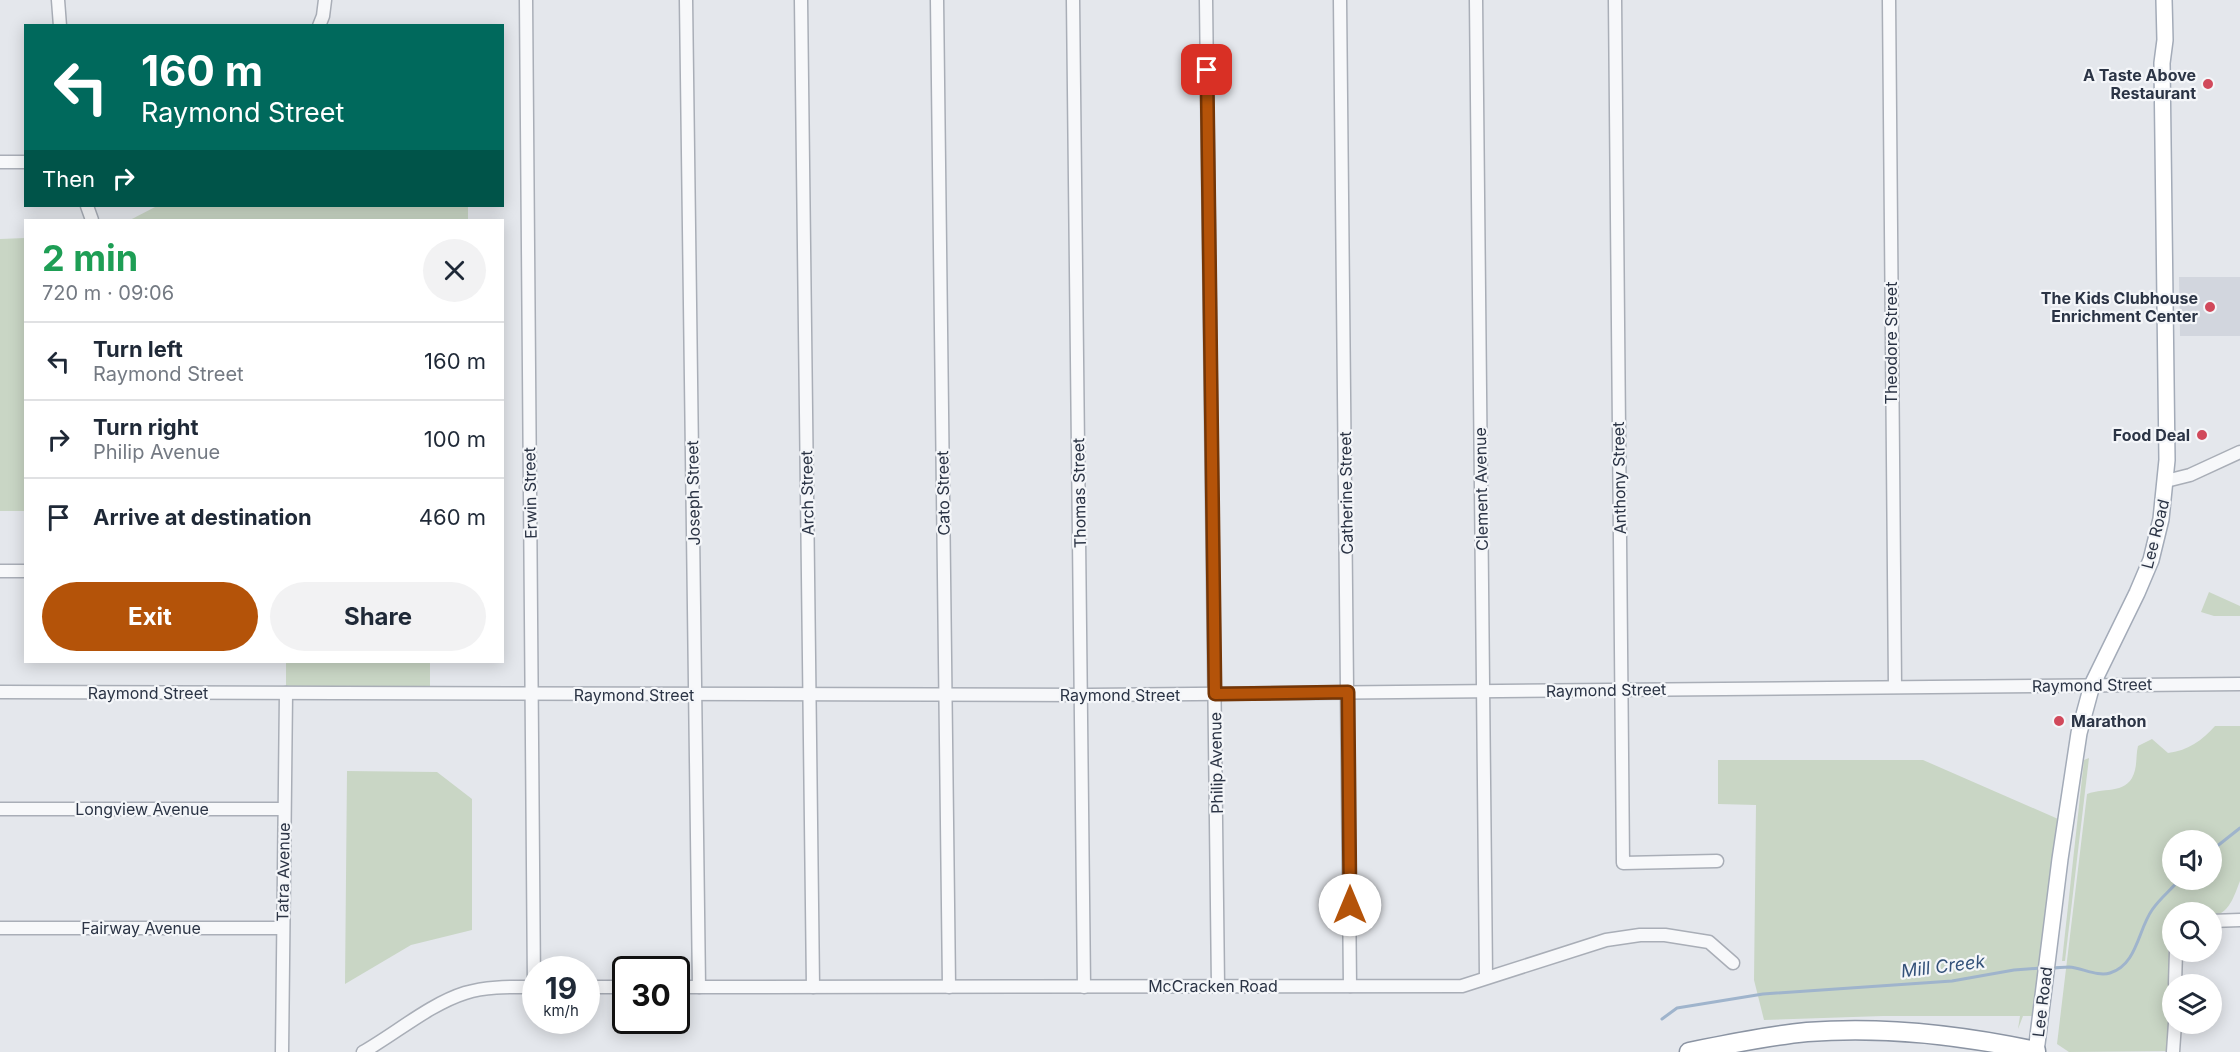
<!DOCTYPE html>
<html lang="en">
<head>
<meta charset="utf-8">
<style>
  body { margin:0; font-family:Inter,sans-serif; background:#f2f2f3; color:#1f2937; height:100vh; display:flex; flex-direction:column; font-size:22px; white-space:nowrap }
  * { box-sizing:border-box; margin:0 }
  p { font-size:20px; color:#747a83 }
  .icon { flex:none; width:33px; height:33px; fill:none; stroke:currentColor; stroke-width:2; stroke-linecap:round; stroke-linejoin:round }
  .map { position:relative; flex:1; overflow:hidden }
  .drawer { position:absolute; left:24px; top:219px; width:480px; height:444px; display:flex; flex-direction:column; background:#fff; border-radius:0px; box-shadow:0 3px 15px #0003 }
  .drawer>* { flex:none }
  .top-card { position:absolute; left:24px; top:24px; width:480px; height:183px; border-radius:0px; box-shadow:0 3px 15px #0003; background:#00695c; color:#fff; overflow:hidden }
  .tools { position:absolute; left:2162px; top:830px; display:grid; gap:12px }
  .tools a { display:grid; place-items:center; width:60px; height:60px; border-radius:50%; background:#fff; box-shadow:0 3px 15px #0003; font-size:30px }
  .speed { position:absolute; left:522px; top:956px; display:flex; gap:12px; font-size:30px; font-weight:700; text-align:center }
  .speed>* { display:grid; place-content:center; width:78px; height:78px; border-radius:50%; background:#fff; box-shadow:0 3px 15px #0003; line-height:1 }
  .speed small { font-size:15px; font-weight:400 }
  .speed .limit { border:3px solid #111; border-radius:9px; background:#fff; color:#111 }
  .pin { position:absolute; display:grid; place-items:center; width:51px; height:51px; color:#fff; margin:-26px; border-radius:12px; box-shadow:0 3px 9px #0006 }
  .me { position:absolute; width:66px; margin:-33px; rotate:0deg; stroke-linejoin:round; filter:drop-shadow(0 0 4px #0008) }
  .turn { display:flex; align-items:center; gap:21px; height:126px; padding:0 18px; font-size:27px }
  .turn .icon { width:78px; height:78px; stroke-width:2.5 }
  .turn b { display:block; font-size:42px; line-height:51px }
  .then { display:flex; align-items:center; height:57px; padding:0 18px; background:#0003; gap:12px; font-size:22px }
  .round { display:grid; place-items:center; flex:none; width:63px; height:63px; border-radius:32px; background:#f2f2f3 }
  .summary { display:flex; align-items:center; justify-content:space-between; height:102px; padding:0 18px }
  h1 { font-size:36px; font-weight:700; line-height:45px; color:#1e9e55 }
  .action { display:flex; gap:12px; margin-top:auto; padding:12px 18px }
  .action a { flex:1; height:69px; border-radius:36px; background:#b45309; color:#fff; font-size:24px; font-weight:700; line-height:69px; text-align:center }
  .action a+a { background:#f2f2f3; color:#1f2937 }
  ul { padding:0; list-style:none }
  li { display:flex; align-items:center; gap:18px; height:78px; padding:0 18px; border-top:2px solid #e0e1e3 }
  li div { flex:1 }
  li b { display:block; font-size:22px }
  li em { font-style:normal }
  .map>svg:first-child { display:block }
</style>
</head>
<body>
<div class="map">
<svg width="2240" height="1052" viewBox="0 0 2240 1052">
  <rect width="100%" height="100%" fill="#e4e7ec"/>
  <path fill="#d2d6de" d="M2240 277V336H2180L2179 277Z"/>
  <g fill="#c9d6c5" fill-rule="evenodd">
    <path d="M157 206H468V220H130Z"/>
    <path d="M25 238V511H0V239Z"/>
    <path d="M2209 592 2240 606V616H2214L2201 612Z"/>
    <path d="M286 662H430V694L286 693Z"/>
    <path d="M2215 726H2240V881C2234 896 2229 915 2211 916V912H2172V927L2168 934 2170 1001 2168 1051 2069 1052 2057 1044 2087 794C2106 787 2129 795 2135 770 2137 762 2136 754 2138 746L2152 739 2168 753C2187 751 2203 740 2215 726ZM2172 840H2211V879H2172Z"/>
    <path d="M2089 758 2065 961H2062L2084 760Z"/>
    <path d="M1718 760H1923L2065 822 2040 1016H2023L2018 1029 2020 1016H1883L1764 1020 1754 980 1756 805 1718 804Z"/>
    <path d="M347 771 437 772 472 799V930L411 945 345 984Z"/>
  </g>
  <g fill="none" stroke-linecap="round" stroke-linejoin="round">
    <g stroke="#9fb4cc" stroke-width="3">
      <path d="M2211 851 2240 828"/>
      <path d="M2051 968C2057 968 2063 967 2069 967 2082 968 2098 977 2110 973 2137 965 2138 930 2152 910 2160 898 2171 890 2180 879"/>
      <path d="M1662 1019 1677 1008 1763 994 1952 981 2014 970 2041 968"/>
    </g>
    <defs>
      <g id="minor">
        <path d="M58 0 60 26"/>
        <path d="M526 0 534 987"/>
        <path d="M686 0 699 987"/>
        <path d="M801 0 813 987"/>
        <path d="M937 0 949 987"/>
        <path d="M1073 0 1084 987"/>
        <path d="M1206 0 1218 986"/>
        <path d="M1340 0 1350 986"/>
        <path d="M1476 0 1486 977"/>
        <path d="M1615 0 1623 863 1717 861"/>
        <path d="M1889 0 1895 686"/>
        <path d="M319 26 323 16 325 0"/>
        <path d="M0 162H26"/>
        <path d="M87 206 92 220"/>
        <path d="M2166 481 2190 475 2240 452"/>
        <path d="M0 571H26"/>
        <path d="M0 692 1090 695 2240 684"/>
        <path d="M0 809H284"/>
        <path d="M2211 921 2240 920"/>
        <path d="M0 928H282"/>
        <path d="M2175 984 2176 951"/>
        <path d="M586 987H626"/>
        <path d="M676 987 1462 986 1606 940 1640 935H1665L1709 942 1733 963"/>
        <path d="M282 1052 286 693"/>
        <path d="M363 1052C395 1034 430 1004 465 993 488 986 512 987 536 987"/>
        <path d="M2173 1052 2175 1023"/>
      </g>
      <path id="major" d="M2036 1052 2060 859 2079 733 2092 685 2137 593 2151 560 2161 519 2167 460 2162 63 2165 40 2164 0"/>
      <path id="highway" d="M1689 1052C1728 1044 1767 1036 1807 1032 1883 1026 1961 1035 2036 1051"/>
    </defs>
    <use href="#minor" stroke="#a9aeb7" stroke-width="15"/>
    <use href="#major" stroke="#a3abb8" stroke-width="18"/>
    <use href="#highway" stroke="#8b94a3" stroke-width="21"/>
    <use href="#minor" stroke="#f7f8fa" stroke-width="12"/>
    <use href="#major" stroke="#fff" stroke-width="15"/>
    <use href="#highway" stroke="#fff" stroke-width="18"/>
  </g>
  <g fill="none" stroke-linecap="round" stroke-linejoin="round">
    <defs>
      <path id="route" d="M1207 70 1215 694 1348 692 1350 905"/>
    </defs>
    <use href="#route" stroke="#753606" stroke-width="15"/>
    <use href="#route" stroke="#b45309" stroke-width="10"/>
  </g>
  <g fill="#d1495b" stroke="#f4f6f9" stroke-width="2">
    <circle cx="2208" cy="84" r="6"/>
    <circle cx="2210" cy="307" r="6"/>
    <circle cx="2202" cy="435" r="6"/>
    <circle cx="2059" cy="721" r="6"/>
  </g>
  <g text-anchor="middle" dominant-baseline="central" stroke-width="4.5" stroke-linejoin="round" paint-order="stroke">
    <g font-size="16" font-weight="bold" fill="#2b3445" stroke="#f4f6f9" text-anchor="end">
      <text x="2196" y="75">A Taste Above<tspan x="2196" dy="18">Restaurant</tspan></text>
      <text x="2198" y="298">The Kids Clubhouse<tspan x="2198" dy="18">Enrichment Center</tspan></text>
      <text x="2190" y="435">Food Deal</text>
      <text x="2071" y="721" text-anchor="start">Marathon</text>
    </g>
    <g font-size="16" fill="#2b3445" stroke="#f4f6f9">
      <text transform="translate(1891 343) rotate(-90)">Theodore Street</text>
      <text transform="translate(1619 478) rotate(-91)">Anthony Street</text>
      <text transform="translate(1481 489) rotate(-91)">Clement Avenue</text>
      <text transform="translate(530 493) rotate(-91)">Erwin Street</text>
      <text transform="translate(693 493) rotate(-91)">Joseph Street</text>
      <text transform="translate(807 493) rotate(-91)">Arch Street</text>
      <text transform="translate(943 493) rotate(-91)">Cato Street</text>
      <text transform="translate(1079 493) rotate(-91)">Thomas Street</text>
      <text transform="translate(1346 493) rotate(-91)">Catherine Street</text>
      <text transform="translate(2155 534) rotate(-76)">Lee Road</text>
      <text transform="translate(2092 685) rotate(-1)">Raymond Street</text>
      <text transform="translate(1606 690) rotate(-1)">Raymond Street</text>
      <text x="148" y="693">Raymond Street</text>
      <text x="634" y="695">Raymond Street</text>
      <text x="1120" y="695">Raymond Street</text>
      <text transform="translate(1216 763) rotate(-91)">Philip Avenue</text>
      <text x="142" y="809">Longview Avenue</text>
      <text transform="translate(283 872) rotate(-89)">Tatra Avenue</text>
      <text x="141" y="928">Fairway Avenue</text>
      <text x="1213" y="986">McCracken Road</text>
      <text transform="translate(2042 1002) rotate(-83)">Lee Road</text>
    </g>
    <g font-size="18" font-style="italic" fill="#34527a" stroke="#f4f6f9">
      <text transform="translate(1943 966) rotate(-7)">Mill Creek</text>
    </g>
  </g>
</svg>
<div class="tools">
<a><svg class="icon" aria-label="sound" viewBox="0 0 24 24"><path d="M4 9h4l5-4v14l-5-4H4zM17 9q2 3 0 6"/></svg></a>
<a><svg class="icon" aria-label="search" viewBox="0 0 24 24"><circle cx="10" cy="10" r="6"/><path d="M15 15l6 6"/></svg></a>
<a><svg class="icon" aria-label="layers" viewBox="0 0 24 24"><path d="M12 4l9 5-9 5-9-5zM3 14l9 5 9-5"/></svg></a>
</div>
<div class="speed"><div>19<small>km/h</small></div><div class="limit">30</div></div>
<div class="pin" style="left:1207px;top:70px;background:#d93025"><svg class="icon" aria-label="arrive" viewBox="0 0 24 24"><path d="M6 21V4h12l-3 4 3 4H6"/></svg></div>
<svg class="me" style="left:1350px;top:905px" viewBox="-20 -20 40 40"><circle r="19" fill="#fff"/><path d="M0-13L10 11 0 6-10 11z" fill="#b45309"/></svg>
<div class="top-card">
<div class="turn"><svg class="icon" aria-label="left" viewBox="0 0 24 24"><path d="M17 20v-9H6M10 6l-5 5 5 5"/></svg><div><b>160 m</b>Raymond Street</div></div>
<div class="then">Then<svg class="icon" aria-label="right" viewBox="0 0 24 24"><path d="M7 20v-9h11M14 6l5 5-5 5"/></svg></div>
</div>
<section class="drawer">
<div class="summary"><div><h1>2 min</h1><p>720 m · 09:06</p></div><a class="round"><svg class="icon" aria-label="close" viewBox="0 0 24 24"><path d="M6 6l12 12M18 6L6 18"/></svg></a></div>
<ul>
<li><svg class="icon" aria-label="left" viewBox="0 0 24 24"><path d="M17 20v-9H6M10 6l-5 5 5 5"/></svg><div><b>Turn left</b><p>Raymond Street</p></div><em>160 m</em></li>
<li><svg class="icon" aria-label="right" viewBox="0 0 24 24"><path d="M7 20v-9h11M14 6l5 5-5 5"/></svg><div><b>Turn right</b><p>Philip Avenue</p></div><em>100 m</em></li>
<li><svg class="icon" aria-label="arrive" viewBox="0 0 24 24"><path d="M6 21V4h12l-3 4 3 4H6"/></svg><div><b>Arrive at destination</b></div><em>460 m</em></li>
</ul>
<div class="action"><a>Exit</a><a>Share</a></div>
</section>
</div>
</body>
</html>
